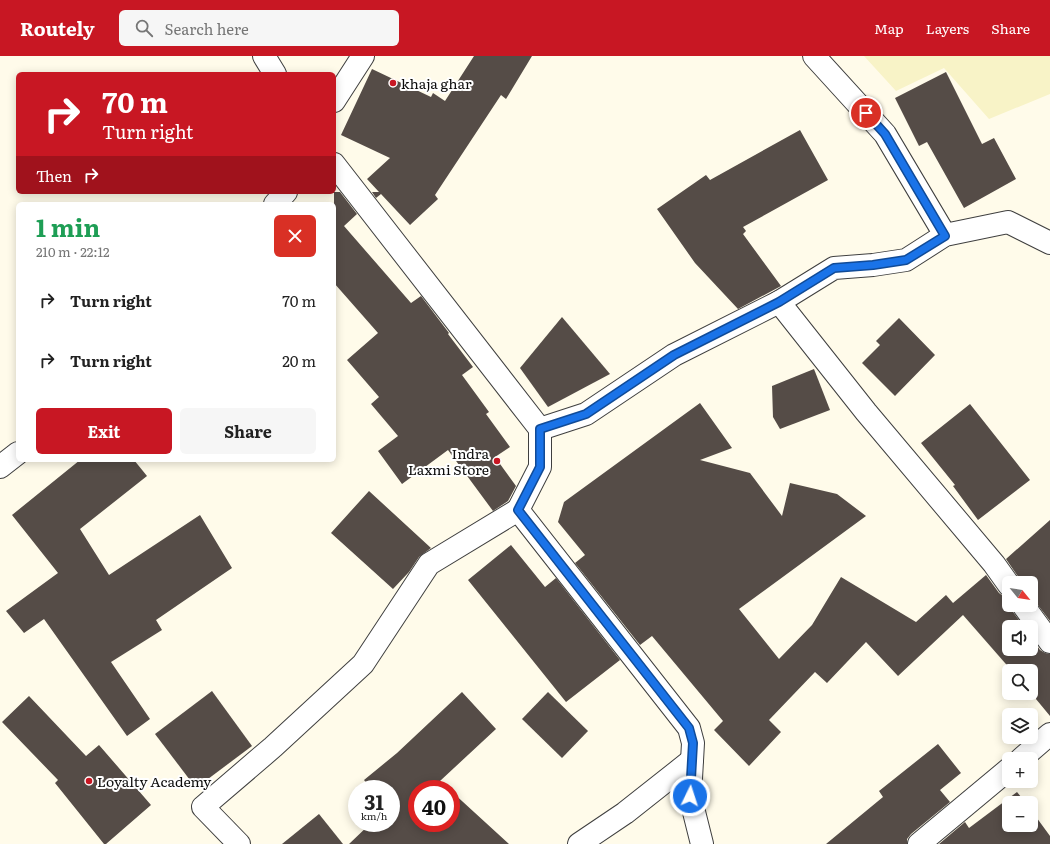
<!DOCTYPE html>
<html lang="en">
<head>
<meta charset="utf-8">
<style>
  body { margin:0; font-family:Literata,serif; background:#f6f6f6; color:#222; height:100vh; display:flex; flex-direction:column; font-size:15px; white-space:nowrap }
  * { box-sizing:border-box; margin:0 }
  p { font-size:13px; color:#767676 }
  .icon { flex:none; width:22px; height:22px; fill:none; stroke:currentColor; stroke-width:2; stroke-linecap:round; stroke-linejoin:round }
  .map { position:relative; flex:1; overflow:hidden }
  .drawer { position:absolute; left:16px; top:146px; width:320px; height:260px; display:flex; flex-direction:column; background:#fff; border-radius:6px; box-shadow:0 2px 10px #0003 }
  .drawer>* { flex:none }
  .guide { position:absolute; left:16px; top:16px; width:320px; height:122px; border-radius:6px; box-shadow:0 2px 10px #0003; background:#c81723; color:#fff; overflow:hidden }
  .needle { width:26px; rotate:120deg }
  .buttons { position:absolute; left:1002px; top:520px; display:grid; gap:8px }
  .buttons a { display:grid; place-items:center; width:36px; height:36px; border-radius:6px; background:#fff; box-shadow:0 2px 10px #0003; font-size:20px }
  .speed { position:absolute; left:348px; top:724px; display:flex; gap:8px; font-size:20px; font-weight:700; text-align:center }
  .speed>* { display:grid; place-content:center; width:52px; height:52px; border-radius:50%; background:#fff; box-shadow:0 2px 10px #0003; line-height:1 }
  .speed small { font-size:10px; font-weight:400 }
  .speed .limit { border:6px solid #d22; background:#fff; color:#111 }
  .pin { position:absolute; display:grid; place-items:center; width:34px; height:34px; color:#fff; margin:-17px; border:2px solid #fff; border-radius:50%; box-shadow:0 1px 4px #0007 }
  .me { position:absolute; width:44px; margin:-22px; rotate:4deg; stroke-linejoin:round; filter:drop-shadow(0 0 3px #0008) }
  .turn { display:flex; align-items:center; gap:14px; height:84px; padding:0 20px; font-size:18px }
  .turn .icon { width:52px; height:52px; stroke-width:2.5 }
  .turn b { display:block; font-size:28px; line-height:34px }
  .then { display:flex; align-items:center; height:38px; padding:0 20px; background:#0003; gap:8px; font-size:15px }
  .round { display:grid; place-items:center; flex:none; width:42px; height:42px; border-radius:6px; background:#f6f6f6 }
  .head { display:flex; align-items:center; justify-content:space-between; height:68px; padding:0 20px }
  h1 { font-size:24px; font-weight:700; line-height:30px; color:#1e9e55 }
  .button { display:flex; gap:8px; margin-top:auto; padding:8px 20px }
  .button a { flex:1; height:46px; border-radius:6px; background:#c81723; color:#fff; font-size:16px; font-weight:700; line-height:46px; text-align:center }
  .button a+a { background:#f6f6f6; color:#222 }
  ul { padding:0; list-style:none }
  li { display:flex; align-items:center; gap:12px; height:60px; padding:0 20px }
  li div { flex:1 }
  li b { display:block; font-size:15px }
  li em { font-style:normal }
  header { display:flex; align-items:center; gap:24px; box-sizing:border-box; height:56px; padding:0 20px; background:#c81723; color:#fff }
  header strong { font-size:19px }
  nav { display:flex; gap:22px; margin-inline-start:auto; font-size:14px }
  .search { width:280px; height:36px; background:#f6f6f6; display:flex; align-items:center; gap:10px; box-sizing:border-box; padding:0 14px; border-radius:6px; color:#767676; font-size:15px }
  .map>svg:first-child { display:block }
</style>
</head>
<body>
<header>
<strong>Routely</strong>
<div class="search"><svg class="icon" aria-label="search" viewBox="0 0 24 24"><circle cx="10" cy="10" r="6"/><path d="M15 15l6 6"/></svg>Search here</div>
<nav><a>Map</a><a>Layers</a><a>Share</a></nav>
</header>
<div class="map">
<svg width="1050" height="788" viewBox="0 0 1050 788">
  <rect width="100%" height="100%" fill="#fffbea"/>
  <path fill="#f8f3c7" d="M864 0H1050V38L989 63 944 12 896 35Z"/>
  <g fill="#554c47">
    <path d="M474 0H532L506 43 501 39 435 139 438 143 410 169 381 138 376 142 372 136H379L367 123 390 102 341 79 372 13 431 41 433 37 445 45Z"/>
    <path d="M946 16 982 88 994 82 1016 123 964 152 927 86 919 90 895 42Z"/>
    <path d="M800 74 828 124 743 171 746 175 743 178 781 230 738 253 695 207 657 153 706 119 710 124Z"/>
    <path d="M334 136H340L357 158 344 170 411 247 421 240 449 277 448 278 473 311 462 319 489 356 486 358 510 391 495 401 516 430 508 445 493 455 448 394 402 428 378 395 398 380 371 348 379 341 347 304 378 277 334 227Z"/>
    <path d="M562 261 610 318 548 351 520 312Z"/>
    <path d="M899 262 935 299 895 340 862 307 880 289 876 285Z"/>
    <path d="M814 313 830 354 780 373 773 361 772 330Z"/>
    <path d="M700 347 732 392 700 404 750 417 782 460 790 427 837 438 866 460 739 553 779 603 812 569 841 521 916 566 946 539 953 547 986 519 999 537 1003 540 1009 541V549H1011L1013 556 1024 571H1009V593H1031V581L1040 594 1045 597 1050 598V660L1031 637V615H1012L963 559 898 620 866 586 827 627 815 616 769 664 781 676 749 710 714 674 723 665 652 580 640 589 575 507 585 499 558 466 564 446Z"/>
    <path d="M970 348 1030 424 978 464 953 430 955 429 921 387Z"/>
    <path d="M80 404H134L147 420 80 473 109 519 200 459 232 512 156 564 162 574 111 606 150 663 127 680 44 563 24 577 6 555 58 517 12 459Z"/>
    <path d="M369 435 431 492 419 501 409 516 393 533 331 477Z"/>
    <path d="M1050 464V565L1031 540V527H1021L1019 522 1006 503Z"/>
    <path d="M511 489 545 531 556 522 620 604 566 646 468 524Z"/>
    <path d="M212 635 252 690 196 732 155 678Z"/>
    <path d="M462 636 496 673 440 725 449 733H417V767H451V735L509 788H349L371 767H391V733H371L364 724 397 697Z"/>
    <path d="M548 636 588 675 562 702 522 663Z"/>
    <path d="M29 640 86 700 99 689 151 749 106 788H104L55 727 58 724 2 666Z"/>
    <path d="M938 688 961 717 940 734 950 746 911 778 907 783V788H826L883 741 879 735Z"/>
    <path d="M1017 736 1026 747H1009V769H1031V754L1050 780V788H939L965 766 969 772Z"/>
    <path d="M319 758 343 788H282Z"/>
  </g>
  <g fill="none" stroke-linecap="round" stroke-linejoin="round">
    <defs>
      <g id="minor">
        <path d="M264 0 275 18"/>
        <path d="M814 0 885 78 945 179"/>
        <path d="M334 45 363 0"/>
        <path d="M334 108 540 373V411L518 454 689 672 693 687 690 740 702 788"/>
        <path d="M275 148 286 136"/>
        <path d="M779 246 866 356 994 508 1009 529"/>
        <path d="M540 373 586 358 674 299 779 246 834 212 873 209 906 204 945 179 1008 166 1050 187"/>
        <path d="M0 411 18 397"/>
        <path d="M1023 549 1050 586"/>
        <path d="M1021 703 1050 678"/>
        <path d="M239 788 203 751 273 691 363 608 429 508 518 454"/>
        <path d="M579 788 625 757 692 704"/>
        <path d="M919 788 1009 713"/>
      </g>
    </defs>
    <use href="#minor" stroke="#3f3f3f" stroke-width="24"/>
    <use href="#minor" stroke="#fff" stroke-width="22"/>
  </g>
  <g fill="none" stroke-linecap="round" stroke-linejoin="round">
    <defs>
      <path id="route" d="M690 740 693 687 689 672 518 454 540 411V373L586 358 674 299 779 246 834 212 873 209 906 204 945 180 885 78 866 57"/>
    </defs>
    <use href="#route" stroke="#114b97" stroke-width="10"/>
    <use href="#route" stroke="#1a73e8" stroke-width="7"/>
  </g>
  <g fill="#c81723" stroke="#fff" stroke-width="1.5">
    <circle cx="393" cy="27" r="4"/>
    <circle cx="497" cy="405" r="4"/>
    <circle cx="89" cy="725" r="4"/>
  </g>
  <g text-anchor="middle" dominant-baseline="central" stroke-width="4" stroke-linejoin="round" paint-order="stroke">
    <g font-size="14" fill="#0c0c0c" stroke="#fff" text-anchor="start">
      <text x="401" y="27">khaja ghar</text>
      <text x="489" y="397" text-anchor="end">Indra<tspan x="489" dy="16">Laxmi Store</tspan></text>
      <text x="97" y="725">Loyalty Academy</text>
    </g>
  </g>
</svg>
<div class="buttons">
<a><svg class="needle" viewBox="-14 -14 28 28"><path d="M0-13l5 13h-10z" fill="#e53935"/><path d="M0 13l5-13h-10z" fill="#767676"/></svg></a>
<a><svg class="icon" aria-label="sound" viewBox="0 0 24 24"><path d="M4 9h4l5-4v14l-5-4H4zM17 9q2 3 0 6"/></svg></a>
<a><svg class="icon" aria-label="search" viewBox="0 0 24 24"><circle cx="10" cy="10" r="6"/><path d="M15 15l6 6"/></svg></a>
<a><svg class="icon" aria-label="layers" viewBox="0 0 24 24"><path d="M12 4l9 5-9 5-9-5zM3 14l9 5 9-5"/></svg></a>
<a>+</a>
<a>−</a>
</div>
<div class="speed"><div>31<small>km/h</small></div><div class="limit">40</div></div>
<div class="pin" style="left:866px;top:57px;background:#d93025"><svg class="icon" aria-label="arrive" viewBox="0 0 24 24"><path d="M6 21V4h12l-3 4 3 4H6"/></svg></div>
<svg class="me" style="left:690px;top:740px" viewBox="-20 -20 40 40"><circle r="17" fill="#1a73e8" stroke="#fff" stroke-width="3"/><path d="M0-11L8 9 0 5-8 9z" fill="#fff"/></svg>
<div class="guide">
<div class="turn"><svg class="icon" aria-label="right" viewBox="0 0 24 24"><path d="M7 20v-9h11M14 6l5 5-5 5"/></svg><div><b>70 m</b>Turn right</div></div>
<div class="then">Then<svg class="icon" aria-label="right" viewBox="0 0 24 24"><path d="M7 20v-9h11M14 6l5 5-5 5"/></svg></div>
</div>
<section class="drawer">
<div class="head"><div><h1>1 min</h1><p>210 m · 22:12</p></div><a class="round" style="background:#d93025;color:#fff"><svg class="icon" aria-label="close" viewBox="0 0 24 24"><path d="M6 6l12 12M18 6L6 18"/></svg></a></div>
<ul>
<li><svg class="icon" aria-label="right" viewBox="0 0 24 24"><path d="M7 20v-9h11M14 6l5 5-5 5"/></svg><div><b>Turn right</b></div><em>70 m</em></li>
<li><svg class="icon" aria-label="right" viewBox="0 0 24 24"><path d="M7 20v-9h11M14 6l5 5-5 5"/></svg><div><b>Turn right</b></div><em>20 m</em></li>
</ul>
<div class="button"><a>Exit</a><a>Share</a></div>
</section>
</div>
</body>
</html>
